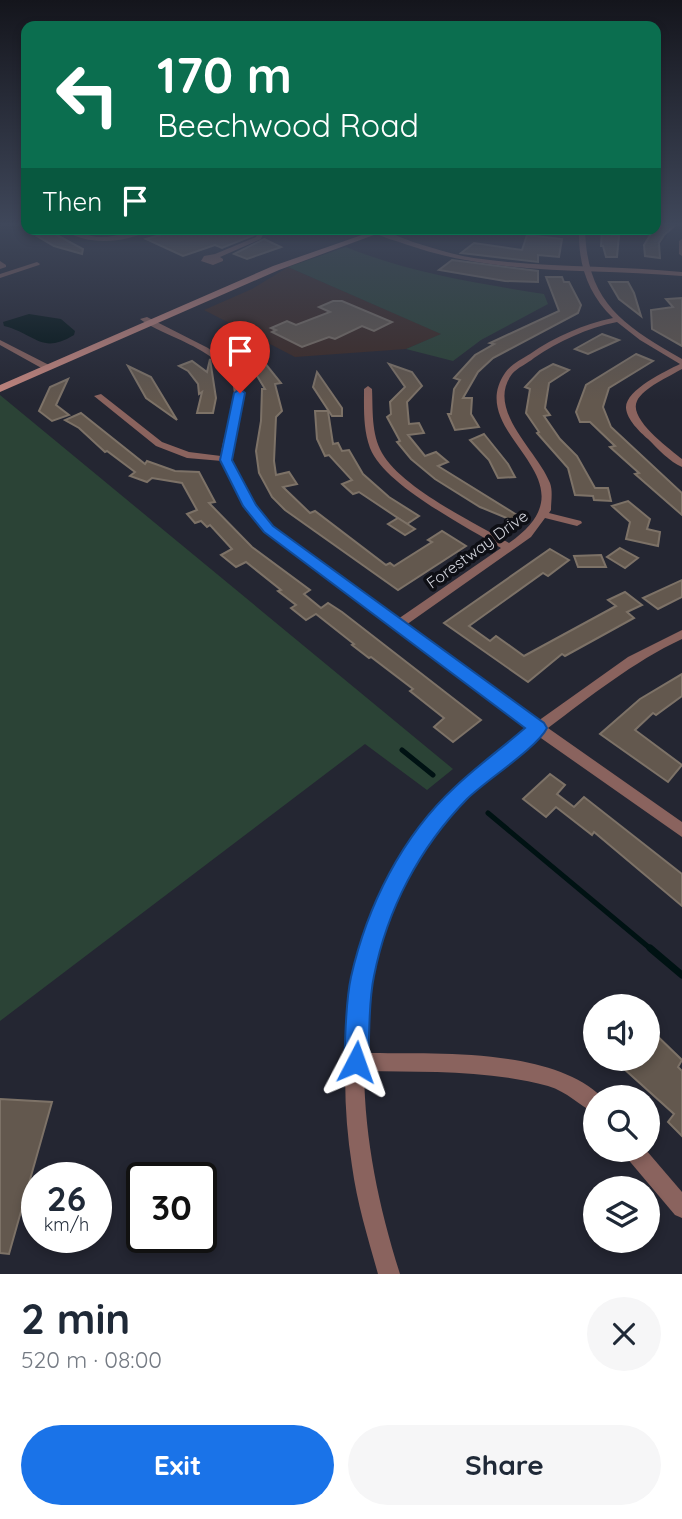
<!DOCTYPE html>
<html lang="en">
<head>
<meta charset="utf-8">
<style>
  body { margin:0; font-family:Quicksand,sans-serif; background:#f6f6f7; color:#1f2937; height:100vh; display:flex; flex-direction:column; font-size:26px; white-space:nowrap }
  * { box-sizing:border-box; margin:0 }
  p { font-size:23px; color:#747a83 }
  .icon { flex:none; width:38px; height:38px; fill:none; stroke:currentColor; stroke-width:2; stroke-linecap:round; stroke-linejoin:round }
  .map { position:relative; height:1274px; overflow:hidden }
  .details { display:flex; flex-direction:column; background:#fff; flex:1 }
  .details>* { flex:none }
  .top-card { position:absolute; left:21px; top:21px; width:640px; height:214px; border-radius:14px; box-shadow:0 4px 10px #0003; background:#0b6e4f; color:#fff; overflow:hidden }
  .fabs { position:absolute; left:583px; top:994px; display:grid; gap:14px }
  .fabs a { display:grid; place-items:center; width:77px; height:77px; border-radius:50%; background:#fff; box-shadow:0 4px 10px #0003; font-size:35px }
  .speed { position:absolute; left:21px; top:1162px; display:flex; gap:14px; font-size:35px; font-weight:700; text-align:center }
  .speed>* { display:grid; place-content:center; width:91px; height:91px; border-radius:50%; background:#fff; box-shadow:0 4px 10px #0003; line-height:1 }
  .speed small { font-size:18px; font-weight:400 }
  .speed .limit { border:4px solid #111; border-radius:10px; background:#fff; color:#111 }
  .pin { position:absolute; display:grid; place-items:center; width:60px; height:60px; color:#fff; margin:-72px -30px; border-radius:50% 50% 50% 0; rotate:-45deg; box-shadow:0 0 7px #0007 }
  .pin .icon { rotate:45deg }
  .me { position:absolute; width:77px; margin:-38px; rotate:4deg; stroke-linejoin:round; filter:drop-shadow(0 0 5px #0008) }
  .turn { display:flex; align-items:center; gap:24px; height:147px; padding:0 21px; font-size:32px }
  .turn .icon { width:91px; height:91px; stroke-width:2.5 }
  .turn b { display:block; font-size:49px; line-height:60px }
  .then { display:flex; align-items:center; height:66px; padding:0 21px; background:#0003; gap:14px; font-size:26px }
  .round { display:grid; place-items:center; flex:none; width:74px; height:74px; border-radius:37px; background:#f6f6f7 }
  .overview { display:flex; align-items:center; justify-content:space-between; height:119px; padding:0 21px }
  h1 { font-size:42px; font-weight:700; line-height:52px }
  .button { display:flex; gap:14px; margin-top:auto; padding:14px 21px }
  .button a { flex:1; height:80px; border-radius:42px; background:#1a73e8; color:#fff; font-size:28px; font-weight:700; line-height:80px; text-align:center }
  .button a+a { background:#f6f6f7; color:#1f2937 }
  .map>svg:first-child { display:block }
</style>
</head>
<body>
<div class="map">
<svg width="682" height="1274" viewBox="0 0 682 1274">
  <rect width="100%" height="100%" fill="#242632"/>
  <path fill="#3c2924" d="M288 267 442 334 406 349 295 357 204 310 252 289Z"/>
  <g fill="#2b4336">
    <path d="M346 247C410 273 476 283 544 294L548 304 481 340 453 361 406 349 441 334 288 267Z"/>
    <path d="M0 395 453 769 427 790 365 744 0 1021Z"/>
  </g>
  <path fill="#001213" d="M29 314 61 319 75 331 74 335C41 355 36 334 4 326L3 322Z"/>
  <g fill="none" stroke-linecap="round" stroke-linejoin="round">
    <g stroke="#001213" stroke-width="5">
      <path d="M402 750 433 775"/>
      <path d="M488 813 652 950"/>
    </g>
    <path stroke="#001213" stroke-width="7" d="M650 948 682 975"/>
  </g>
  <g fill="#63584e" stroke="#7d7267" stroke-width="2">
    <path d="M664 223H678L664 235 659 243 660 258 645 256 644 245 654 229Z"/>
    <path d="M181 229H240L254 235 222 248 215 245 183 256 146 239Z"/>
    <path d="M602 229H612V235H619L617 257H606L603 246H601Z"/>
    <path d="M51 232 83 249 82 254 54 246 37 236Z"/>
    <path d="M527 235 562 239 559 257 538 255V262L461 253 474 243 522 250Z"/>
    <path d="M264 239 281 247 247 259 234 254Z"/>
    <path d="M452 260 538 271V282L505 281 439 270Z"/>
    <path d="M546 277H562L564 282H569L581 305 578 313 493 358 478 372 463 398H472L471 414 479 427 455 430 448 414H451L454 389 460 380 454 378 475 355 494 344 490 343 559 311Z"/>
    <path d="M609 282H628L634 293 641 316 619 299Z"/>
    <path d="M682 298V346L652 329 651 310 673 307 666 299Z"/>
    <path d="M333 301H342L392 322 374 331 362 326 335 339 329 337 302 347 272 332 276 330 271 328 287 321 296 325 330 312 319 307Z"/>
    <path d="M602 334 619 340 588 354 575 349Z"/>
    <path d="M238 338 256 352 281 383 275 384 282 411 276 417 274 461 276 475 289 472 297 484 283 487 310 513 315 511 386 565 390 563 394 566 432 542 428 540 442 531 466 546 398 590 285 510 272 497 259 473 256 451 261 421 262 389H265L248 361 226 343Z"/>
    <path d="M636 354 653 361 609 388 603 407 611 427 682 493V515L635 474 639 473 610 447 615 446 590 422H580L576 412 586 385Z"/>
    <path d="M210 359 216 398 213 413H197L202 392 199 394 198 384 188 371 179 366 192 361 207 372Z"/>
    <path d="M389 364 412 372 422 386 407 402 409 424 419 423 424 433 408 435 425 456 436 452 448 462 438 466 517 515 514 521 480 507 435 479 411 459 397 442 400 441 387 417 391 414 390 402 405 387Z"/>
    <path d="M553 364 569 370 549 383 545 408 550 415 544 416 560 439 577 456 595 488H608L611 501 594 500 593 496 575 495 568 468 537 433 539 432 526 413 530 389 525 387 540 371Z"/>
    <path d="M128 366 151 377 177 420 146 398Z"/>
    <path d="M317 372 342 408V416H332L313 387Z"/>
    <path d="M68 379 56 405 69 415 52 421 39 411 50 387Z"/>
    <path d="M315 411H328L333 444 338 443 342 451 349 450 363 474 389 497 419 516 407 524 359 492 353 494 342 484 352 480 329 455 325 456 317 439Z"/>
    <path d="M81 413 145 464 147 461 175 471 199 472 215 502 209 503 252 547 310 590 304 594 321 608 328 603 342 612 481 720 453 742 434 727 444 718 410 691 413 689 371 657 369 658 352 645 354 644 316 614 306 620 291 608 296 605 278 591 281 590 246 562 236 567 221 555 232 549 210 525 207 527 201 521 195 523 187 514 197 510 182 483 152 478 147 482 130 476 135 472 107 451 105 452 79 428 65 420Z"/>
    <path d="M484 434 508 464 515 477 498 478 489 460 470 440Z"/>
    <path d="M628 501 650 519 647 529 660 532 658 546 626 539 630 522 612 506Z"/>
    <path d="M398 518 415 529 405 535 388 524Z"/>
    <path d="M620 548 638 558 625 568 607 557Z"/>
    <path d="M550 549 569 560 548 576 543 573 469 626 490 641 496 636 524 656 616 606 608 600 625 592 642 605 627 612 634 618 565 656 562 654 528 682 444 623Z"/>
    <path d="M601 555 606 567H578L574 556Z"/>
    <path d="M682 580V597L658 609 643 598Z"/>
    <path d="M682 674V696L656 715 653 713 635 730 682 765 668 782 600 734 640 699Z"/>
    <path d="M550 774 565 785 557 794 574 807 584 797 682 874V906L594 832 592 835 556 807 546 817 523 799Z"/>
    <path d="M648 1027 682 1060 678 1067 682 1071V1136L668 1122 674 1114 613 1059H648Z"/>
    <path d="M0 1099 52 1102 9 1254 0 1253Z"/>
  </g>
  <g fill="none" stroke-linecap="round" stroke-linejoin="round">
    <g fill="#8a635e" fill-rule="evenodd">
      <path d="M62 229C76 229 87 237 101 237 119 237 135 229 153 229 125 243 89 247 62 229Z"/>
      <path d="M259 229H265L261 239 220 257 223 259V261L213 265 201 261 204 256 215 254 256 237Z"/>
      <path d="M534 229 579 231V229H585C587 303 623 325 682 359V369C670 376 643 388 637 401 628 419 670 449 682 459V467C670 462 658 449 648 439 640 432 627 420 626 408 625 390 666 371 680 364L640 340 617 322C587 328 559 341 534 358 528 363 517 368 512 374 485 410 538 451 550 483 553 491 551 501 551 510L549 513 581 521 582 523 577 526 545 518 531 537 406 625 538 721 628 657 682 630V639C633 662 591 696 548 728L682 822V837L538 736C500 766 458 799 430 839 387 901 366 978 364 1053 433 1054 550 1047 602 1097H595V1113C578 1105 568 1092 548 1086 489 1070 425 1072 364 1071 365 1142 379 1207 400 1274H378C368 1238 357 1203 352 1166 334 1052 350 924 419 829 448 790 490 758 528 728L264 531 233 486 222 461 187 458 156 446 94 396 101 394 162 442 189 452 221 456C222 436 233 418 234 398 237 352 168 340 140 319L147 317 208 348 229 364 238 376 242 386 243 396 231 451V460L243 486 272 527 398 619 501 548C466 526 385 486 370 448 363 429 364 409 364 389L368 386 372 389C373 409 371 434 382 453 402 488 473 522 509 543 602 478 462 436 505 373 510 365 522 359 530 354 554 337 584 324 613 318 589 295 579 267 579 235Z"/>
      <path d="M682 239V256L679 254V241Z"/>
      <path d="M0 261 6 265V267L0 269Z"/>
      <path d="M37 262 40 264 39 265 0 278V274Z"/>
      <path d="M0 340 51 366 52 368 45 370 0 345Z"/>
      <path d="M623 1150H646L682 1192V1218L675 1215 626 1157Z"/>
    </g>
    <path fill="#8a635e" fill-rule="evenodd" d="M367 229C383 229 397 236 413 242 433 248 453 255 474 258 543 268 613 265 682 272V276C591 268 499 276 411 246 397 241 380 237 367 229Z"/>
    <path fill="#c2857d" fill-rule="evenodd" d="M379 229H390L279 270 0 392V385L273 266Z"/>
  </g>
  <linearGradient id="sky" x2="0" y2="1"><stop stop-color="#14151c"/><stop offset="0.56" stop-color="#3f475a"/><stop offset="1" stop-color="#3f475a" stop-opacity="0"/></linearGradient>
  <rect width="682" height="401" fill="url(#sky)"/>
  <path fill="#1a73e8" stroke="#114b97" stroke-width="2" d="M240 389 245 393 232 460 256 505 273 526 544 723 547 728C537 748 485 781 467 799 419 848 387 910 374 976 368 1004 370 1034 368 1062L365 1070 356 1074 348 1070 344 1062C346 1034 345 1004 351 977 367 906 402 836 455 787 477 766 502 748 525 728L264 532 243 506 220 460 234 393Z"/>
  <g text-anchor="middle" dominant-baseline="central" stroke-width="7" stroke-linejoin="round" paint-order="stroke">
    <g font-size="16" fill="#d1d3db" stroke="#0e0f15">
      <text transform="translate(477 549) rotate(-36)">Forestway Drive</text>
    </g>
  </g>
</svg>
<div class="fabs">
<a><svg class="icon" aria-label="sound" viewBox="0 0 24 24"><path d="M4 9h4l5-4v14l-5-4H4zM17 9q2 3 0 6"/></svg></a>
<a><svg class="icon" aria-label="search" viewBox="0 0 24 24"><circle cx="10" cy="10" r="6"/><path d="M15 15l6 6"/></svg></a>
<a><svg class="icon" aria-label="layers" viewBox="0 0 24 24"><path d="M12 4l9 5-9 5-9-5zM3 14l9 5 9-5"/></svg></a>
</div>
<div class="speed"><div>26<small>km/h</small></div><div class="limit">30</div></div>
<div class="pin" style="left:240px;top:393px;background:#d93025"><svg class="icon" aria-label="arrive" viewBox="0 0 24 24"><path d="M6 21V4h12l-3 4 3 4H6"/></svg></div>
<svg class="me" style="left:356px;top:1062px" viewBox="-20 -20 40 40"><path d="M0-17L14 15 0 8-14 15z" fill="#1a73e8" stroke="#fff" stroke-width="4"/></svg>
<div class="top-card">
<div class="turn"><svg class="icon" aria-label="left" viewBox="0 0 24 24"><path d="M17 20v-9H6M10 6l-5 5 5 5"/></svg><div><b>170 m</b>Beechwood Road</div></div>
<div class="then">Then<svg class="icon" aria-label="arrive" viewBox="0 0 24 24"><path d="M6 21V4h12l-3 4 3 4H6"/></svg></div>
</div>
</div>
<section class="details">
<div class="overview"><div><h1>2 min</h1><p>520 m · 08:00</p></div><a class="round"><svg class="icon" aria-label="close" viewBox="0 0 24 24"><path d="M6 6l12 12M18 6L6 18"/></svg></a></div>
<div class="button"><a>Exit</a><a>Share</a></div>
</section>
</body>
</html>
